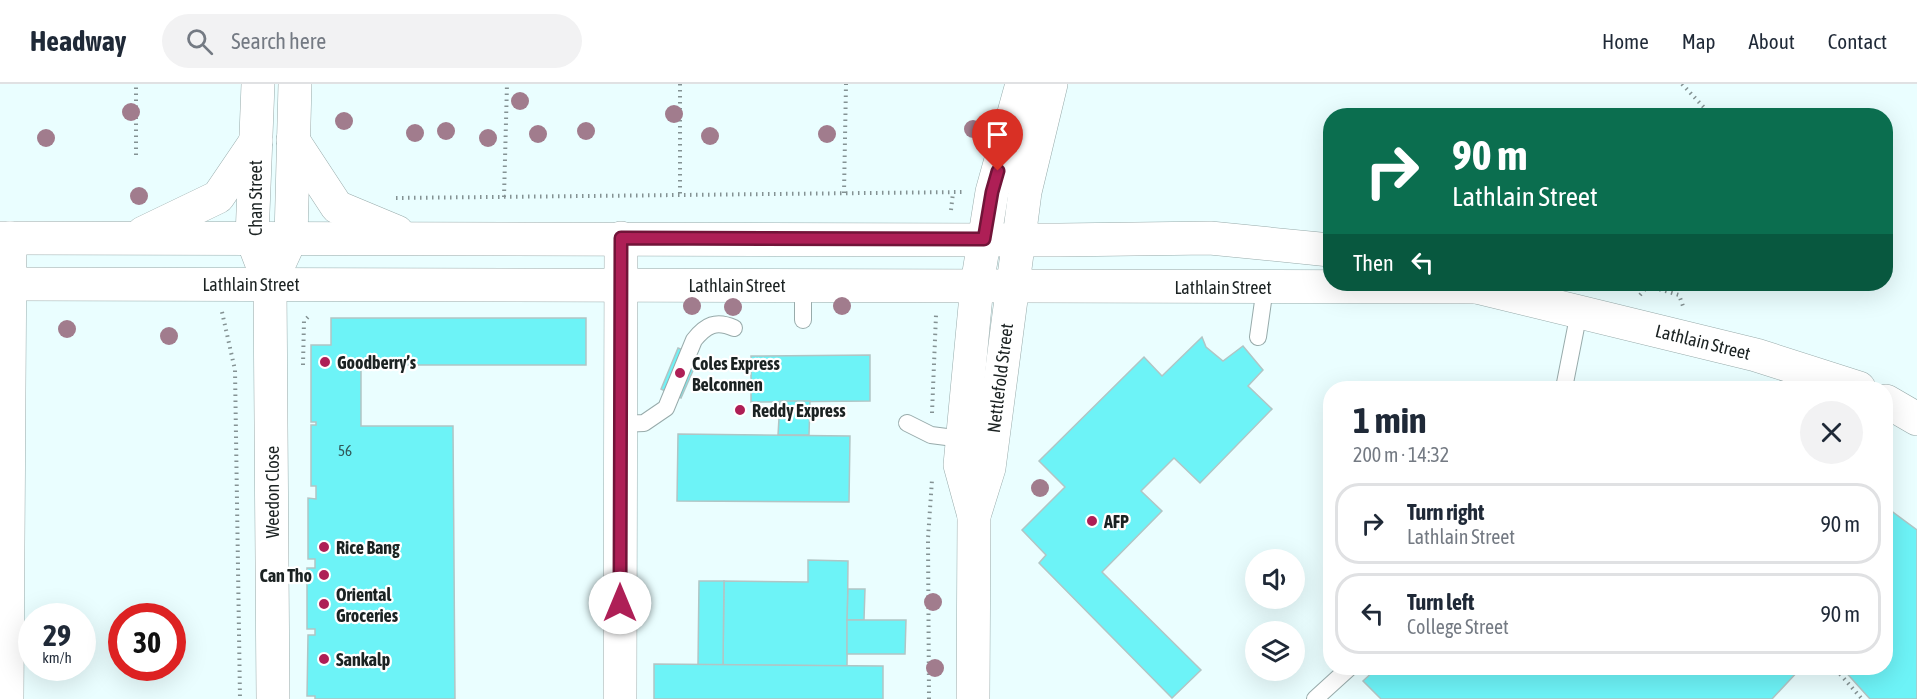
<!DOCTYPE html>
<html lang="en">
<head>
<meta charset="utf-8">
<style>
  body { margin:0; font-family:"Asap Condensed",sans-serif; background:#f2f2f3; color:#1f2937; height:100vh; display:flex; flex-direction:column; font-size:22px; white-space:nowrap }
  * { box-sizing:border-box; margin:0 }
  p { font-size:20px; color:#747a83 }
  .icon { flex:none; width:33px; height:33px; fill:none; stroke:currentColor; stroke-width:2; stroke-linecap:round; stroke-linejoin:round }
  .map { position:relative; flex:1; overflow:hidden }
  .drawer { position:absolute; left:1323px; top:297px; width:570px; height:294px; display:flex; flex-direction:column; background:#fff; border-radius:24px; box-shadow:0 6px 24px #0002 }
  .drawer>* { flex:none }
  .top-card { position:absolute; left:1323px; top:24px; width:570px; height:183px; border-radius:24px; box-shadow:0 6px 24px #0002; background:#0b6e4f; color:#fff; overflow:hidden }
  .tools { position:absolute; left:1245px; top:465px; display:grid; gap:12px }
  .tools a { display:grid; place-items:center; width:60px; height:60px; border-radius:50%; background:#fff; box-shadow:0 6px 24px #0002; font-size:30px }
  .speed { position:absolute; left:18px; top:519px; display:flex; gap:12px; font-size:30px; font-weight:700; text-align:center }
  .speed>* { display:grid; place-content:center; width:78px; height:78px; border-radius:50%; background:#fff; box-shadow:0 6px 24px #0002; line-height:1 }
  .speed small { font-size:15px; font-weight:400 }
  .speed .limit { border:9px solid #d22; background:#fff; color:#111 }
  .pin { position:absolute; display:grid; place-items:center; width:51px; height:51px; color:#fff; margin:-62px -26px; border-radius:50% 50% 50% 0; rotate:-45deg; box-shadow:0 0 6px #0007 }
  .pin .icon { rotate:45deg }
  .me { position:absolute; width:66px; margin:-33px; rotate:0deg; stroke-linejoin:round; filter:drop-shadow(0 0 4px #0008) }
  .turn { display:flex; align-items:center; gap:21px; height:126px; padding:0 30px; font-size:27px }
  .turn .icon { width:78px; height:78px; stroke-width:2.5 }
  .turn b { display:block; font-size:42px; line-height:51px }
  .then { display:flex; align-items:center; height:57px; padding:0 30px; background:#0003; gap:12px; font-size:22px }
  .round { display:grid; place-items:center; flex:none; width:63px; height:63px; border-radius:32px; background:#f2f2f3 }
  .summary { display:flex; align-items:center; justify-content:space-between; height:102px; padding:0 30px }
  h1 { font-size:36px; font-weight:700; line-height:45px }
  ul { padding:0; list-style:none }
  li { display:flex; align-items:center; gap:18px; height:81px; margin:0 12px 9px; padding:0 18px; border:3px solid #e0e1e3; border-radius:24px }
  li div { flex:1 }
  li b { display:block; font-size:22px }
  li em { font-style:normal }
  header { display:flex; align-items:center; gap:36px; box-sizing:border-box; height:84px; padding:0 30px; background:#fff; border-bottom:2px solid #e0e1e3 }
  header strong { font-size:28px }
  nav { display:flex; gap:33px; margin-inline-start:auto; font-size:21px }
  .search { width:420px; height:54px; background:#f2f2f3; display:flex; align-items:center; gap:15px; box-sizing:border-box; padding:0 21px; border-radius:33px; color:#747a83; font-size:22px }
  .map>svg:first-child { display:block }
</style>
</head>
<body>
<header>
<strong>Headway</strong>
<div class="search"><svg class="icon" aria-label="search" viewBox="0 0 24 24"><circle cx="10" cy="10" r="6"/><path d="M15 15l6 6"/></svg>Search here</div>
<nav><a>Home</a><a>Map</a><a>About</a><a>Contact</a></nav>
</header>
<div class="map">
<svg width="1917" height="615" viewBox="0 0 1917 615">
  <rect width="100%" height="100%" fill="#eafeff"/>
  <g fill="#6df3f7" stroke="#b1c5c5" stroke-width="1.5">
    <path d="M331 234H586V281H361V342H453L455 615H315V612H307L308 551H315V545H307V484H315V475H308V414L316 415V402H311V341H316V338H311V261H331Z"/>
    <path d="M1202 253 1206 263 1223 277 1243 262 1263 286 1248 302 1272 325 1200 399 1174 374 1141 407 1162 427 1102 488 1201 586 1172 614 1039 479 1046 471 1022 446 1065 403 1039 377 1144 273 1162 292Z"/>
    <path d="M678 264 699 273 681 314 661 305Z"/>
    <path d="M870 271V317L751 318V272Z"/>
    <path d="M780 317H810L809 351H778Z"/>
    <path d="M678 350 850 352 849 418 677 417Z"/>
    <path d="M1886 423 1917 446V615H1870L1842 584H1886Z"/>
    <path d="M808 476 848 477 847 582 723 581 724 497 808 498Z"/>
    <path d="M699 497H724L723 581H698Z"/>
    <path d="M848 505H865L864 536H847Z"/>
    <path d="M847 536H906L905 570H847Z"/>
    <path d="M654 580 883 582V615H654Z"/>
    <path d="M1377 584H1801L1772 615H1381L1363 597Z"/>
  </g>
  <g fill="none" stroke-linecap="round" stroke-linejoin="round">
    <defs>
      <g id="lane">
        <path d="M803 201V236"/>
        <path d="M1258 253 1265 203"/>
        <path d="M1564 304 1579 228"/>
        <path d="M907 339 931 351 962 355"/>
        <path d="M621 340 644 339 666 324 694 256C706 241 716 236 734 244"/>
        <path d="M1315 615 1349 584"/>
      </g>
      <g id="street">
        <path d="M258 0 252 154 270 201 273 615"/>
        <path d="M279 180 291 154 295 0"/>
        <path d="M7 615 10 154"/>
        <path d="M620 615 621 154"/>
      </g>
      <g id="secondary">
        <path d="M293 56 337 123 397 148"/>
        <path d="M143 149 218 113 256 57"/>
        <path d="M0 154 1059 156 1210 154 1330 166"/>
        <path d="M0 200 1473 203"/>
        <path d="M1464 200 1756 271 1859 304"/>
        <path d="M1886 317 1917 335"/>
        <path d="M974 432 960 381 977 201 992 108 1022 0"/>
        <path d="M973 615 974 432 989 384 1025 108 1051 0"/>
      </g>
    </defs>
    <use href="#lane" stroke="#98abab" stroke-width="18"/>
    <use href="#street" stroke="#98abab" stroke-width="34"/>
    <use href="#secondary" stroke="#98abab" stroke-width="34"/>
    <g stroke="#849293" stroke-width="4" stroke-dasharray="1.5 4.5" stroke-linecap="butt">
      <path d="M680 0V111"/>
      <path d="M1682 0 1712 32"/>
      <path d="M136 71V0"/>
      <path d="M844 109 846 0"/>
      <path d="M504 113 507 0"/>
      <path d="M396 114 962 108"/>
      <path d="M951 126 953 109"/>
      <path d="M1640 211 1648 202 1679 211 1683 222"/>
      <path d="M222 228 235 286 240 615"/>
      <path d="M303 281 304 237 310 231"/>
      <path d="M932 329 936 231"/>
      <path d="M1840 590 1862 615"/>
      <path d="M929 615 928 454 932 396"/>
    </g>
    <use href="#lane" stroke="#fff" stroke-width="16"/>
    <use href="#street" stroke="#fff" stroke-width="33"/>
    <use href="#secondary" stroke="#fff" stroke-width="33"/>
  </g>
  <g fill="#a17c8d">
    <circle cx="520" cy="17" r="9"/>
    <circle cx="131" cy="28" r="9"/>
    <circle cx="674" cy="30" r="9"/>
    <circle cx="344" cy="37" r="9"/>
    <circle cx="973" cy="45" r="9"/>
    <circle cx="446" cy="47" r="9"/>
    <circle cx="586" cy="47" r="9"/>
    <circle cx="415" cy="49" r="9"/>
    <circle cx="538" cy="50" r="9"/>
    <circle cx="827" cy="50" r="9"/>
    <circle cx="710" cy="52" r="9"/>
    <circle cx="46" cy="54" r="9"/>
    <circle cx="488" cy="54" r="9"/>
    <circle cx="139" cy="112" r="9"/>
    <circle cx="692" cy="222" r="9"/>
    <circle cx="842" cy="222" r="9"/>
    <circle cx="733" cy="223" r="9"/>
    <circle cx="67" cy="245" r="9"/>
    <circle cx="169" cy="252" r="9"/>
    <circle cx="1040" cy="404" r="9"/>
    <circle cx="933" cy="518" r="9"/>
    <circle cx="935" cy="584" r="9"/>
  </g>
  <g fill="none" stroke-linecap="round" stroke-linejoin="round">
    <defs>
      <path id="route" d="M620 519 621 154 984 155 992 108 998 87"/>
    </defs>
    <use href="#route" stroke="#711438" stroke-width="15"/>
    <use href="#route" stroke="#ae1f56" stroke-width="10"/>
  </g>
  <g fill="#ae1f56" stroke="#fff" stroke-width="2">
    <circle cx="325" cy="278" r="6"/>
    <circle cx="680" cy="289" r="6"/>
    <circle cx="740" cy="326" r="6"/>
    <circle cx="1092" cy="437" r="6"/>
    <circle cx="324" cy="463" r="6"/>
    <circle cx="324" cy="491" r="6"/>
    <circle cx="324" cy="520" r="6"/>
    <circle cx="324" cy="575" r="6"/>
  </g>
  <g text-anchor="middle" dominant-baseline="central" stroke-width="4.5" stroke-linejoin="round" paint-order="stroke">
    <g font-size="15" fill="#305657">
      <text x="345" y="366">56</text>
    </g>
    <g font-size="18" fill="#1b2222" stroke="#fff">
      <text transform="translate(255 114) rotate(-90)">Chan Street</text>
      <text x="251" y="200">Lathlain Street</text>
      <text x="737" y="201">Lathlain Street</text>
      <text x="1223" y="203">Lathlain Street</text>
      <text transform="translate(1703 258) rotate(14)">Lathlain Street</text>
      <text transform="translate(1000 294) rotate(-83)">Nettlefold Street</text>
      <text transform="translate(272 408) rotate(-90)">Weedon Close</text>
    </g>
    <g font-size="18" font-weight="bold" fill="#1b2222" stroke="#fff" text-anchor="start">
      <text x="337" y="278">Goodberry’s</text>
      <text x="692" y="279">Coles Express<tspan x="692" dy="21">Belconnen</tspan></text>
      <text x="752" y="326">Reddy Express</text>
      <text x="1104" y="437">AFP</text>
      <text x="336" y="463">Rice Bang</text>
      <text x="312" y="491" text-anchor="end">Can Tho</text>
      <text x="336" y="510">Oriental<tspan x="336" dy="21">Groceries</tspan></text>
      <text x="336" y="575">Sankalp</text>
    </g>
  </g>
</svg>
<div class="tools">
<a><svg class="icon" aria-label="sound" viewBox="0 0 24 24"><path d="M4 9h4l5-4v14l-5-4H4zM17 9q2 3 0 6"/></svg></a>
<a><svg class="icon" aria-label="layers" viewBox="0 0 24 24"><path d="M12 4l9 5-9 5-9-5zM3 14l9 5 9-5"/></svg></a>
</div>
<div class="speed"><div>29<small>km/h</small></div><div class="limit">30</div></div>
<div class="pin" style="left:998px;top:87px;background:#d93025"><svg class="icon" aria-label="arrive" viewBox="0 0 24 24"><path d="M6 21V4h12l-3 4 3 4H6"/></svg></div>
<svg class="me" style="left:620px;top:519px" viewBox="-20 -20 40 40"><circle r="19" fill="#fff"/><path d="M0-13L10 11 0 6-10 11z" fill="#ae1f56"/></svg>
<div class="top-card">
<div class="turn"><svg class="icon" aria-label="right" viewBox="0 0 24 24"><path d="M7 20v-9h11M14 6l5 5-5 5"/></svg><div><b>90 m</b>Lathlain Street</div></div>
<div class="then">Then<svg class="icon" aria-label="left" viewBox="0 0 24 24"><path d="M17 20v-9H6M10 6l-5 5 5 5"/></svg></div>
</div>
<section class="drawer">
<div class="summary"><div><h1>1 min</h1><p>200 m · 14:32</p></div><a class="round"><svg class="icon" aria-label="close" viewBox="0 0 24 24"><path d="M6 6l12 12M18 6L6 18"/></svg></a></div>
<ul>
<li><svg class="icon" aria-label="right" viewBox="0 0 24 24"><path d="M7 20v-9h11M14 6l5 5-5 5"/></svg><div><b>Turn right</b><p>Lathlain Street</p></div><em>90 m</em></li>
<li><svg class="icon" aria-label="left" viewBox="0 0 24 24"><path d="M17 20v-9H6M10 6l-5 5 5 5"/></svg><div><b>Turn left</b><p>College Street</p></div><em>90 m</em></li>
</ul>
</section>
</div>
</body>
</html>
